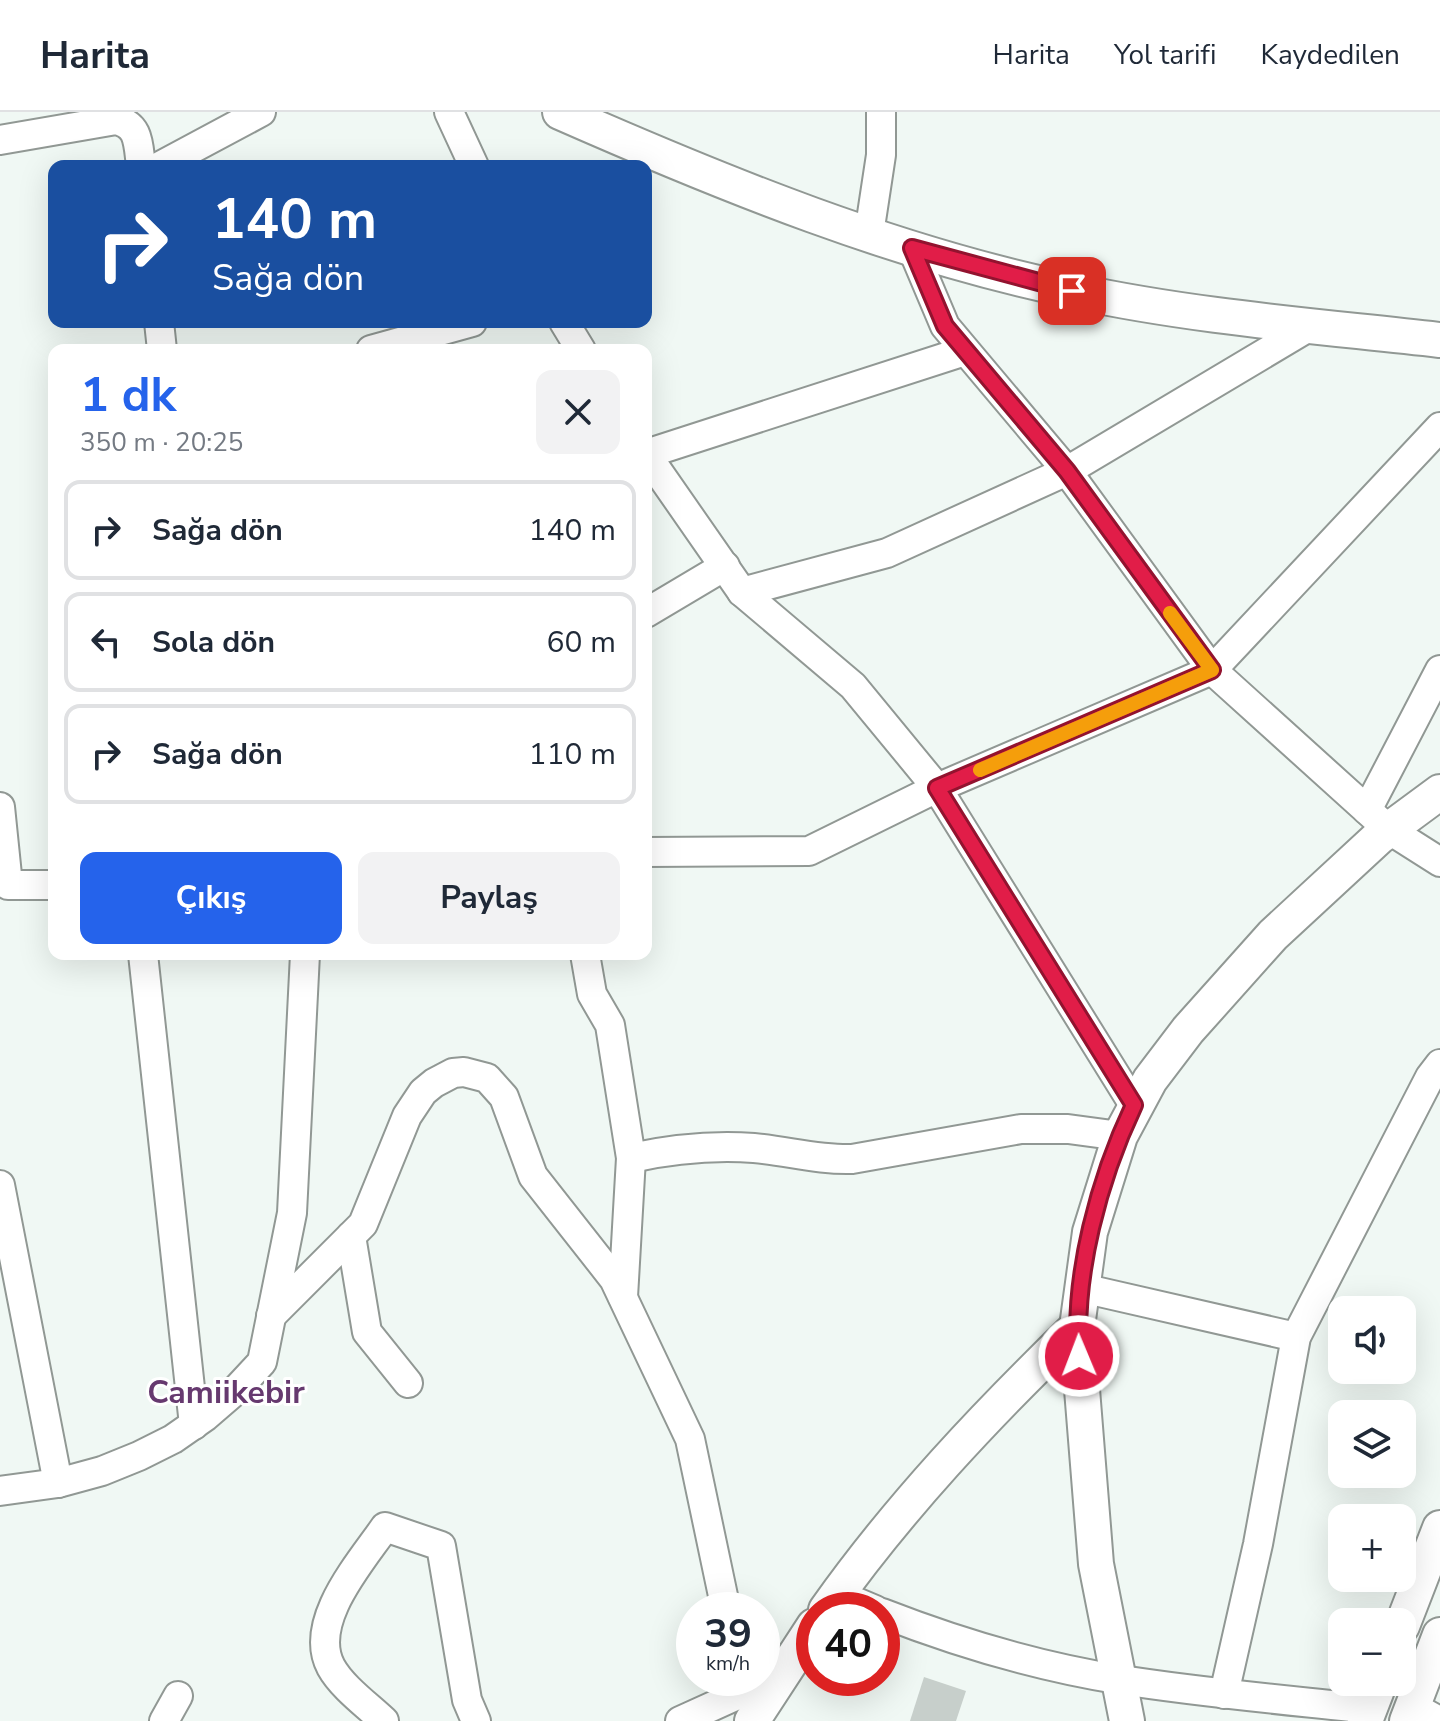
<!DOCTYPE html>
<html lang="tr">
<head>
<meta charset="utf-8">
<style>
  body { margin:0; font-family:"Nunito Sans",sans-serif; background:#f2f2f3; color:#1f2937; height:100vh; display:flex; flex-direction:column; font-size:30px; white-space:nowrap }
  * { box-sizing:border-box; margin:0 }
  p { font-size:26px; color:#747a83 }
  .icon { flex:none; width:44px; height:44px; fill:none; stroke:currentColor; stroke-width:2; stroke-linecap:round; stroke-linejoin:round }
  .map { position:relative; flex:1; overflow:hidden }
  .side { position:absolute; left:48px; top:232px; width:604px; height:616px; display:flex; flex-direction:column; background:#fff; border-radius:16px; box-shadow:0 8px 32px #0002 }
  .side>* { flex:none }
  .banner { position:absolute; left:48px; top:48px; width:604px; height:168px; border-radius:16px; box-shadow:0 8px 32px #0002; background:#1a4fa0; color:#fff; overflow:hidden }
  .buttons { position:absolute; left:1328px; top:1184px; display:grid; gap:16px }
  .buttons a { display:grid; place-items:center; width:88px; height:88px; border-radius:16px; background:#fff; box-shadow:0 8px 32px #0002; font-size:40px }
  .speed { position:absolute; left:676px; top:1480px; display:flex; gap:16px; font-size:40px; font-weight:700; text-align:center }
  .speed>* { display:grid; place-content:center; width:104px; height:104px; border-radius:50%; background:#fff; box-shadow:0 8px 32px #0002; line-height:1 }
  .speed small { font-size:20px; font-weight:400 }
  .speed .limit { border:12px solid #d22; background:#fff; color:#111 }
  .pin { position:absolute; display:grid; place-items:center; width:68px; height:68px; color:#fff; margin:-34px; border-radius:16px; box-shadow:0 4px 12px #0006 }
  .me { position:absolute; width:88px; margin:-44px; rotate:359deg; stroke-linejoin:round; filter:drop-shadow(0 0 6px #0008) }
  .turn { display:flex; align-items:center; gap:28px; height:168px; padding:0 32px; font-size:36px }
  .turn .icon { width:104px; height:104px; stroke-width:2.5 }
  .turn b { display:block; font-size:56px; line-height:68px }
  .round { display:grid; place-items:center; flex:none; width:84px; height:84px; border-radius:16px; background:#f2f2f3 }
  .headline { display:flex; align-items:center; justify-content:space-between; height:136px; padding:0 32px }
  h1 { font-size:48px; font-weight:700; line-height:60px; color:#2563eb }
  .action { display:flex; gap:16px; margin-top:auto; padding:16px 32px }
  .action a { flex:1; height:92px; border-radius:16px; background:#2563eb; color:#fff; font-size:32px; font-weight:700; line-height:92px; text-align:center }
  .action a+a { background:#f2f2f3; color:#1f2937 }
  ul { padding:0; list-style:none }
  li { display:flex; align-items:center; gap:24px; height:100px; margin:0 16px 12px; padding:0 16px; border:4px solid #e0e1e3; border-radius:16px }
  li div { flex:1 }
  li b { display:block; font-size:30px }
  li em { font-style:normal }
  header { display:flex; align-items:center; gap:48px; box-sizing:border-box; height:112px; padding:0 40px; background:#fff; border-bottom:2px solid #e0e1e3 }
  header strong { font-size:38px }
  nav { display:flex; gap:44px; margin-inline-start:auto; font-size:28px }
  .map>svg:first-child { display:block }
</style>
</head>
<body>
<header>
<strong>Harita</strong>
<nav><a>Harita</a><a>Yol tarifi</a><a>Kaydedilen</a></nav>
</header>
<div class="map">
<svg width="1440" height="1609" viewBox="0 0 1440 1609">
  <rect width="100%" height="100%" fill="#f0f8f4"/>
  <path fill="#c7cfcb" d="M924 1565 966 1579 956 1609H910Z"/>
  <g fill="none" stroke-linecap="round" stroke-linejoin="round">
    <defs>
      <g id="minor">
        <path d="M449 0 474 54"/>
        <path d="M0 28 116 8C140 13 138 33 141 54"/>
        <path d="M160 54 261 0"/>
        <path d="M869 122 881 43V0"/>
        <path d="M912 136 945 214 1067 359 1212 558 1388 717 1440 750"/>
        <path d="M159 210 162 238"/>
        <path d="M564 210 581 238"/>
        <path d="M371 238 472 210"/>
        <path d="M646 342 742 480 853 574 937 676 1134 993"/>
        <path d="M646 342 965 239"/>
        <path d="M742 480 887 441 1067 359 1307 216"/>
        <path d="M646 501 725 454"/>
        <path d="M0 695 8 773H54"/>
        <path d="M1367 698 1440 558"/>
        <path d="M646 740 809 739 937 676 1212 558 1440 315"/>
        <path d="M143 842 194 1313"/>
        <path d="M585 842 592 882 610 913 631 1046 623 1185"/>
        <path d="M631 1046C672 1037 712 1033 754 1036 788 1039 818 1048 852 1047L1021 1017H1068L1120 1024"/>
        <path d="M0 1073 58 1371"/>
        <path d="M351 1124 367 1220 408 1271"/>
        <path d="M1082 1176 1296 1225"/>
        <path d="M271 1204 363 1112 407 1004 423 980 434 971 453 961 464 960 487 966 504 985 533 1064 614 1167 690 1327 726 1498"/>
        <path d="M0 1379 58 1371 102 1359 139 1344 173 1327 206 1304 235 1279 262 1250 292 1101 305 842"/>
        <path d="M837 1482 875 1498"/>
        <path d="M882 1501C959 1531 1040 1555 1122 1568 1204 1581 1287 1588 1370 1597"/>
        <path d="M1224 1582 1258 1432 1296 1225 1430 965 1440 952"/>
        <path d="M1412 1594 1439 1609"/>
        <path d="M164 1609 178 1584"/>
        <path d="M384 1609C367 1593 342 1575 331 1555 307 1510 361 1450 385 1415L441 1434 467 1588 476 1609"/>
        <path d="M680 1609 744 1580"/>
      </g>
      <g id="tertiary">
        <path d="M560 0C726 73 896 142 1074 179 1195 205 1317 214 1440 228"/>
        <path d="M826 1498C899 1395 986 1303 1077 1215"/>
        <path d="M1402 1514 1440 1416"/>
        <path d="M752 1609 814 1514"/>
        <path d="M1127 1609 1096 1452 1077 1215 1090 1120 1120 1024 1150 968 1188 918 1273 823 1379 725 1440 680"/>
        <path d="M1365 1609 1380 1570"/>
        <path d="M1407 1609 1440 1523"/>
      </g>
    </defs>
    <use href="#minor" stroke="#919894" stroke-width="32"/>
    <use href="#tertiary" stroke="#919894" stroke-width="38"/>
    <use href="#minor" stroke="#fff" stroke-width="28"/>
    <use href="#tertiary" stroke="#fff" stroke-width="34"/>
  </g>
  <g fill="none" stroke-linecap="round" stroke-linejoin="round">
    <defs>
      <path id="route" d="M1072 179 912 136 945 214 1067 359 1212 558 937 676 1134 993C1099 1067 1073 1162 1079 1244"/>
    </defs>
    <use href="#route" stroke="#92132f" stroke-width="20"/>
    <use href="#route" stroke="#e11d48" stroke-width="14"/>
    <path stroke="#f59e0b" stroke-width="14" d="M980 658 1212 558 1170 501"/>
  </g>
  <g text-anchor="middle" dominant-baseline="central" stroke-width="6" stroke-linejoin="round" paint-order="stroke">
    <g font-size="32" font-weight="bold" fill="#66396f" stroke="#fff">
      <text x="226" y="1280">Camiikebir</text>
    </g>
  </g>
</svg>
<div class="buttons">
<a><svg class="icon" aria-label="sound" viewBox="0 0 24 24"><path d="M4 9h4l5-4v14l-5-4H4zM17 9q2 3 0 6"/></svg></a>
<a><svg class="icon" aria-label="layers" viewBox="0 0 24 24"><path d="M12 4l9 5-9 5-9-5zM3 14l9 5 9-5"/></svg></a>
<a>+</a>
<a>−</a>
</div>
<div class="speed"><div>39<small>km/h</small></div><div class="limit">40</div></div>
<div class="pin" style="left:1072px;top:179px;background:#d93025"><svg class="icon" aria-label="arrive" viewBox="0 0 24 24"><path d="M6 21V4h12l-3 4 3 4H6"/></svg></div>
<svg class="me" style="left:1079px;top:1244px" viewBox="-20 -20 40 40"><circle r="17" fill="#e11d48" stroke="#fff" stroke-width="3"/><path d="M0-11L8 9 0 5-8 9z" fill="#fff"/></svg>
<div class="banner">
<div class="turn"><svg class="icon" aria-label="right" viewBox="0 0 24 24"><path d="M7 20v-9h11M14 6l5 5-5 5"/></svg><div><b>140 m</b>Sağa dön</div></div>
</div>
<section class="side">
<div class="headline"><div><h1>1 dk</h1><p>350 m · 20:25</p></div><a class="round"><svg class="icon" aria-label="close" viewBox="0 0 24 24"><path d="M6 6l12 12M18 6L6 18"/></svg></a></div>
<ul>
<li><svg class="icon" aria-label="right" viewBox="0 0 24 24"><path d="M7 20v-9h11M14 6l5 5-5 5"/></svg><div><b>Sağa dön</b></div><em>140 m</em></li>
<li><svg class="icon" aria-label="left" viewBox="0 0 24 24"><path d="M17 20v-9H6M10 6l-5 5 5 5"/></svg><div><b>Sola dön</b></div><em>60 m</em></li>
<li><svg class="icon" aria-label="right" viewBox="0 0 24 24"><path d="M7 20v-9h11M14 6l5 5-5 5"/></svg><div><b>Sağa dön</b></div><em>110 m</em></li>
</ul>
<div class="action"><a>Çıkış</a><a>Paylaş</a></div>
</section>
</div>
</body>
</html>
